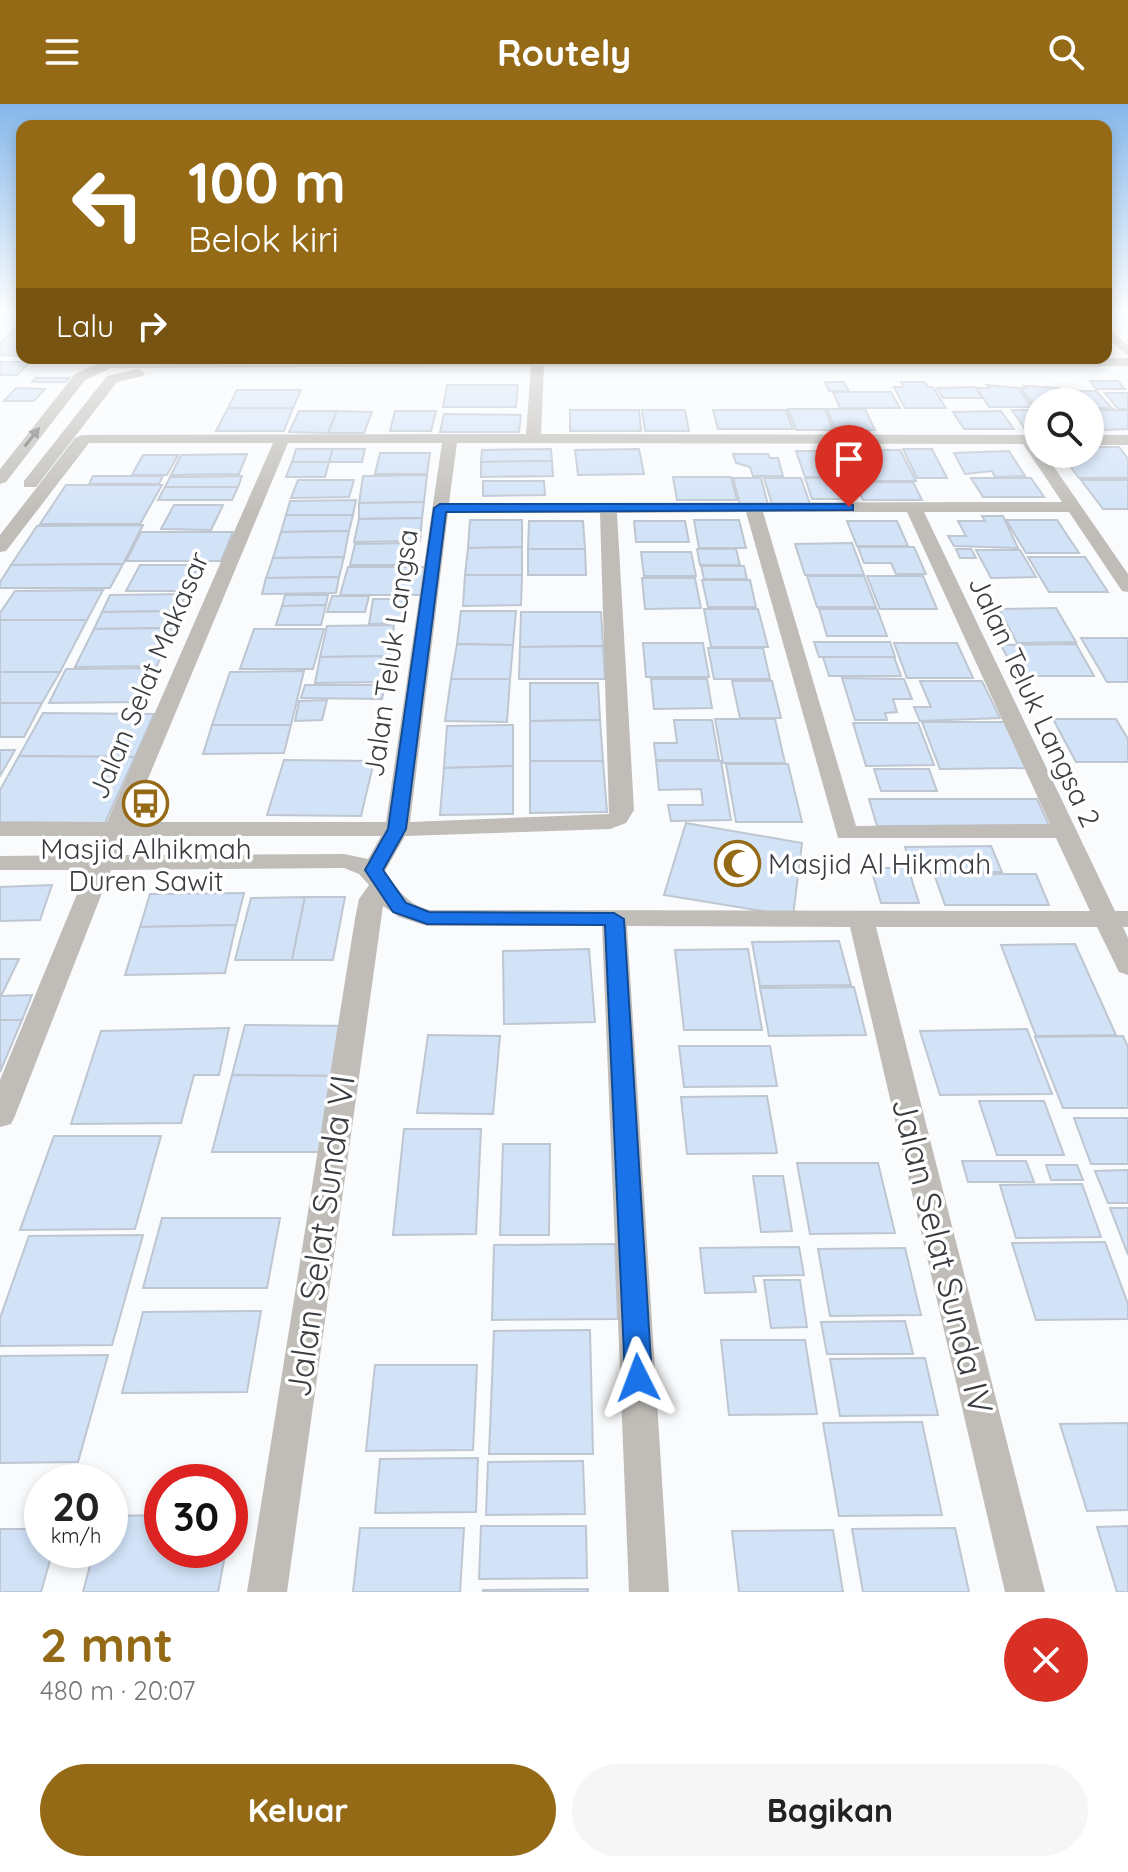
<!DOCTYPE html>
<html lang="id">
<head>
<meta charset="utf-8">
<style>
  body { margin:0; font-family:Quicksand,sans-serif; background:#f6f6f6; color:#222; height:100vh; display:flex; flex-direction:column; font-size:30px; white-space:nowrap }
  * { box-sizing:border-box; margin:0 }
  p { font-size:26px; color:#767676 }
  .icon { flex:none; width:44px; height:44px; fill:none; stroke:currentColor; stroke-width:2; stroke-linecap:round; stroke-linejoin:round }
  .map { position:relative; height:1488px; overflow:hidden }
  .panel { display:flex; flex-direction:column; background:#fff; flex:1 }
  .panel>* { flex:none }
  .banner { position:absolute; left:16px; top:16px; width:1096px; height:244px; border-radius:16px; box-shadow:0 4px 12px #0003; background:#956a16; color:#fff; overflow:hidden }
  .fabs { position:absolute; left:1024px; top:284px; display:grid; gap:16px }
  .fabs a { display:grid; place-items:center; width:80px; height:80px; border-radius:50%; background:#fff; box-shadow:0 4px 12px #0003; font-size:40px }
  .speed { position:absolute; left:24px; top:1360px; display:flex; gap:16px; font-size:40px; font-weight:700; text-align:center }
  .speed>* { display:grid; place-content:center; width:104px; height:104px; border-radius:50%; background:#fff; box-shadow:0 4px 12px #0003; line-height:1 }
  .speed small { font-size:20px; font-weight:400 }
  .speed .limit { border:12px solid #d22; background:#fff; color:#111 }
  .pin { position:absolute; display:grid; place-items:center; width:68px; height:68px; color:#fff; margin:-82px -34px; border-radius:50% 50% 50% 0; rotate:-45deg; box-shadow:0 0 8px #0007 }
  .pin .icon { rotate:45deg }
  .me { position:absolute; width:88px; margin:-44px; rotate:357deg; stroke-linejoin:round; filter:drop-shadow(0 0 6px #0008) }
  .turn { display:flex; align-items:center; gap:28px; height:168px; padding:0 40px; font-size:36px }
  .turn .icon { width:104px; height:104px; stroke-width:2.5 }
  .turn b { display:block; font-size:56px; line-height:68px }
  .then { display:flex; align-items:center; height:76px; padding:0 40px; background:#0003; gap:16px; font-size:30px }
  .round { display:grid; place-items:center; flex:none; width:84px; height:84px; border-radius:42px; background:#f6f6f6 }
  .overview { display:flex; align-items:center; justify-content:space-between; height:136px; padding:0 40px }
  h1 { font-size:48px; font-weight:700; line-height:60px; color:#956a16 }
  .action { display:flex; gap:16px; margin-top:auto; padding:16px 40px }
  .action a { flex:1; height:92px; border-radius:48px; background:#956a16; color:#fff; font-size:32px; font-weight:700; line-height:92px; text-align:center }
  .action a+a { background:#f6f6f6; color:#222 }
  header { display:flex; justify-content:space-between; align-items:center; height:104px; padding:0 40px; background:#956a16; color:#fff; font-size:36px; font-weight:700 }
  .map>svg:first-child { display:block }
</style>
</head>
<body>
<header><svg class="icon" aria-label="menu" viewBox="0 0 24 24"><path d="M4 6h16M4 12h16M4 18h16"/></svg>Routely<svg class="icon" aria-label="search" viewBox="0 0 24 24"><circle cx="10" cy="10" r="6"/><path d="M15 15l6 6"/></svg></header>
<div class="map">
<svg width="1128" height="1488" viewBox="0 0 1128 1488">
  <rect width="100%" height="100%" fill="#f9fbfd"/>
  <g fill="#d2e3f8" stroke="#bec6d1" stroke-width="2">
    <path d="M22 219V252L0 251V240Z"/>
    <path d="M0 258H30L17 271H0Z"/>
    <path d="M35 274H69L66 278H32Z"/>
    <path d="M1090 277H1118L1125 285H1096Z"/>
    <path d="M825 278H844L849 287H829Z"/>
    <path d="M901 278H925L928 283H933L946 304H905L894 283H904Z"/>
    <path d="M447 281H518L516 303H443Z"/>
    <path d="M987 281 1018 284 1032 303H989L977 284H990Z"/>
    <path d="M1024 282 1059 284 1070 298H1038L1036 305 1021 284H1026Z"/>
    <path d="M975 283 982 294H943L937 284Z"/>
    <path d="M16 284 45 285 34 297H4Z"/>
    <path d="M237 286H301L293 304H228Z"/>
    <path d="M1065 287H1096L1112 304H1090V298H1074Z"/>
    <path d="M833 288H891L900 304H840Z"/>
    <path d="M1105 289H1128V305H1118Z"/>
    <path d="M228 304H293L284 327H216Z"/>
    <path d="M788 305H825L833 326H796Z"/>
    <path d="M827 305H865L875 326 836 327Z"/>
    <path d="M570 306H639L641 327H570Z"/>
    <path d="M642 306H685L689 327H645Z"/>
    <path d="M713 306H786L793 325H718Z"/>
    <path d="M1012 306H1038V325H1025Z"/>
    <path d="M1090 306H1128V325L1103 326Z"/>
    <path d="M299 307H337L328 329 289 328Z"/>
    <path d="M337 307 372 308 364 329H328Z"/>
    <path d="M395 307H436L431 327H390Z"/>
    <path d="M1001 307 1014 325H964L953 308Z"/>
    <path d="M444 310 521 311 519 328H440Z"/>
    <path d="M1090 343H1119L1128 355V374H1079L1061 350H1090Z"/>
    <path d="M296 345H333L329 358H292Z"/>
    <path d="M333 345H365L362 358H329Z"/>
    <path d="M551 345 552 357 481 358 482 346Z"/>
    <path d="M639 345 644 370 578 371 575 346Z"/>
    <path d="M903 345H932L947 374H917Z"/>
    <path d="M849 346H900L916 377H862Z"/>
    <path d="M796 347H829L840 373H805Z"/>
    <path d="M1009 347 1025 372 995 373 992 367 965 370 954 349Z"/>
    <path d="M380 349H430L427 370H375Z"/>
    <path d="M247 350 239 370 171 371 181 351Z"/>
    <path d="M733 350H768L770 354H778L783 372H753L750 363 736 359Z"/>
    <path d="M143 351H178L167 371H132Z"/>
    <path d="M552 357 553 372 481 373V358Z"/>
    <path d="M292 358H329L325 373H286Z"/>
    <path d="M427 371 424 398 359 399 363 372Z"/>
    <path d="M93 372H163L159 380H89Z"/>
    <path d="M242 372 238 383H165L170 373Z"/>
    <path d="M673 373H731L737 396H677Z"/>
    <path d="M733 374H761L768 401H740Z"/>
    <path d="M764 374H801L811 403H773Z"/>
    <path d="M805 374H846L855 395H812Z"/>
    <path d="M971 374H1031L1044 393H983Z"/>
    <path d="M298 376H354L349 393 291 394Z"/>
    <path d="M1081 376H1128V405H1103Z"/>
    <path d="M483 377H544L545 391 483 392Z"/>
    <path d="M855 378H913L922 396H863Z"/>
    <path d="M66 381H162L140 420H40Z"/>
    <path d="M165 383H238L232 396H158Z"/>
    <path d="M356 396 353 411H286L290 397Z"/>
    <path d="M424 398 422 414 359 415V399Z"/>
    <path d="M174 401H223L211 426 161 425Z"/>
    <path d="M286 411H353L349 427 281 428Z"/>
    <path d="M982 412H1003L1018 444 954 442 948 432H966L958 417H985Z"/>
    <path d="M422 414 420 437 354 438 359 415Z"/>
    <path d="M470 416H522V443L468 444Z"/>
    <path d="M694 416H739L746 444H699Z"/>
    <path d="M1006 416H1057L1079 449H1026Z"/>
    <path d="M529 417H583L585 445H528Z"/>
    <path d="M634 417H685L689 438H636Z"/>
    <path d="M847 417H897L908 442H857Z"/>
    <path d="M143 421 123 460 11 461 37 422Z"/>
    <path d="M349 427 344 453 273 454 281 428Z"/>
    <path d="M141 428H233L221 457H126Z"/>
    <path d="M413 439 410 461H350L355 440Z"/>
    <path d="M852 439 864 471H805L795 440Z"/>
    <path d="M522 443V471H465L468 444Z"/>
    <path d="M858 443H914L926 470H896L891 459H864Z"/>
    <path d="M528 445H585L586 471H528Z"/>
    <path d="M697 445H736L740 461H700Z"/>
    <path d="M956 445H971L976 454H960Z"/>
    <path d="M976 446H1020L1036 473 991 474Z"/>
    <path d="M641 448H691L696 472H644Z"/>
    <path d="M344 453 339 473 266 474 273 454Z"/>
    <path d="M1028 453H1085L1108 488H1049Z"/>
    <path d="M123 460 110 484H0V478L11 461Z"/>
    <path d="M140 461H199L187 487H126Z"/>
    <path d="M701 462H744L747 475H704Z"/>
    <path d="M348 463H427L422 491H340Z"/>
    <path d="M465 471H522L521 501 463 502Z"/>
    <path d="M807 472H864L876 503H817Z"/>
    <path d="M867 472H923L937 505H880Z"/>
    <path d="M339 473 336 489 262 490 266 474Z"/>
    <path d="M642 474H695L701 504 645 505Z"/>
    <path d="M702 476H750L756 503H708Z"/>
    <path d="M103 486 87 516H0V509L15 487Z"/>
    <path d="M186 490 179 507 102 508 110 491Z"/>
    <path d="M285 491H328L326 501 282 502Z"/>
    <path d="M332 492H369L365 508H327Z"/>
    <path d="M373 495H405L402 519 369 520Z"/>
    <path d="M326 501 321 521H276L282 502Z"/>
    <path d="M1056 504 1076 538 1017 539 999 505Z"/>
    <path d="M704 505H758L768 543H711Z"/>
    <path d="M819 505H877L887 532H827Z"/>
    <path d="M179 507 172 524 94 525 102 508Z"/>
    <path d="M461 507H516L513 541 457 540Z"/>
    <path d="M521 508H601L603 542 520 543Z"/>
    <path d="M0 516H87L60 568H0Z"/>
    <path d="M394 521 390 552 320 553 327 522Z"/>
    <path d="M172 524 157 562 75 563 94 525Z"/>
    <path d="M254 525H324L313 565H240Z"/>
    <path d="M1081 534H1128V578H1107Z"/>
    <path d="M814 538H890L895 553H819Z"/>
    <path d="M643 539H703L709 573H646Z"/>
    <path d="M894 539H957L973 574H907Z"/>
    <path d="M457 540 513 541 510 575H451Z"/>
    <path d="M1076 540 1094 572H1017L1001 541Z"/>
    <path d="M603 542 605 575H519L520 543Z"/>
    <path d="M708 544H763L770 575H714Z"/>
    <path d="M390 552 387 578 315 579 320 553Z"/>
    <path d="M823 553H894L901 572H829Z"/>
    <path d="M152 564 137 598 49 599 66 565Z"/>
    <path d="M304 567 291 621H212L230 568Z"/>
    <path d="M0 568H60L42 599H0Z"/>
    <path d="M842 574 904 575 912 595H893L897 608 885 609 887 616H855Z"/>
    <path d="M451 575H510L507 618 445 617Z"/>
    <path d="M651 575H707L712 604 654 605Z"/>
    <path d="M732 577H772L781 614H740Z"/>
    <path d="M920 577H982L1000 614 920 617 914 603H931Z"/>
    <path d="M530 579H598L600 616 530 617Z"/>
    <path d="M305 581H385L382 595 301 594Z"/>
    <path d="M327 596 322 616 295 617 299 597Z"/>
    <path d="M0 599H42L24 633H0Z"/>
    <path d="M43 609 154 610 135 653 19 652Z"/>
    <path d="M715 615H775L785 659H723Z"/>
    <path d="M1053 615H1116L1128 635V658H1076Z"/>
    <path d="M600 616 603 657H530V617Z"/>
    <path d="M674 616H712L719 656H656L654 639H677Z"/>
    <path d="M922 618H1005L1027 664 940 665Z"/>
    <path d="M853 619H918L934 661 866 662Z"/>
    <path d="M212 621H291L284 649 203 650Z"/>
    <path d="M513 621V662L444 664 447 622Z"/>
    <path d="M0 646H15L0 672Z"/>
    <path d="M19 652 135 653 105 719 0 718V686Z"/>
    <path d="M284 656 374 657 361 712 267 711Z"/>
    <path d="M530 657H603L607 708 530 709Z"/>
    <path d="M656 657H721L731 716 671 717 668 701H703L701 685 659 686Z"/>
    <path d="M726 660H788L802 718H736Z"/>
    <path d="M513 662V710L440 711 444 664Z"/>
    <path d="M874 665H929L937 687H881Z"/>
    <path d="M869 695H1037L1049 721 877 722Z"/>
    <path d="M686 719 802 739 793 812 664 791Z"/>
    <path d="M991 742 1002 768H913L905 743Z"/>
    <path d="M871 764H908L919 799H881Z"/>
    <path d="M934 770H1036L1049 801H945Z"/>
    <path d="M52 781 40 816 0 817V783Z"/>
    <path d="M244 789 236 821 140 823 150 790Z"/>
    <path d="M305 793 292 856H235L251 794Z"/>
    <path d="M305 793H345L333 856H292Z"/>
    <path d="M236 821 225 869 125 871 140 823Z"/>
    <path d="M839 837 851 881 760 882 752 838Z"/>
    <path d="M1075 840 1116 931 1036 932 1001 841Z"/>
    <path d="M589 845 595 918 504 920 503 847Z"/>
    <path d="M748 845 762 926H684L675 846Z"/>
    <path d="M0 855H19L2 890H0Z"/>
    <path d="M854 883 866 931 769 932 760 884Z"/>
    <path d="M32 891 22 916H0V892Z"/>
    <path d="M0 916H22L0 968Z"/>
    <path d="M245 921 352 922 343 972 232 971Z"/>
    <path d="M229 924 219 971H194L181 1019 71 1020 101 927Z"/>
    <path d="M1027 925 1052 990 940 991 920 927Z"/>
    <path d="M428 931 500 932 493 1010 417 1009Z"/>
    <path d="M1123 932 1128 943V1004H1063L1035 933Z"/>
    <path d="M679 942H770L777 982 684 983Z"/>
    <path d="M232 971 343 972 329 1048H212Z"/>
    <path d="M767 992 777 1049 687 1050 681 993Z"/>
    <path d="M979 997H1044L1064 1051H997Z"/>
    <path d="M1074 1014H1128V1060H1091Z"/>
    <path d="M404 1025H481L476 1130 393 1131Z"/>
    <path d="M54 1032H161L135 1125 20 1126Z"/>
    <path d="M503 1040H550L549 1131H500Z"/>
    <path d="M962 1057H1026L1034 1078H968Z"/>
    <path d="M797 1059H878L895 1129 810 1130Z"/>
    <path d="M1046 1061H1077L1083 1076H1051Z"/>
    <path d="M1128 1066V1099H1108L1095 1067Z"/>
    <path d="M753 1072H783L792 1127 761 1128Z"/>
    <path d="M1082 1080 1101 1133 1016 1134 1000 1081Z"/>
    <path d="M1110 1104H1128V1151Z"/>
    <path d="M162 1114H280L267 1184H143Z"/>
    <path d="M143 1131 112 1241 0 1242V1214L29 1132Z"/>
    <path d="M1105 1138 1128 1200V1215L1036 1216 1012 1139Z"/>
    <path d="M615 1140 618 1215 492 1216 494 1141Z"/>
    <path d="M799 1143 804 1171 753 1172 756 1188 705 1189 700 1144Z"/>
    <path d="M905 1144 921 1211 830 1212 818 1145Z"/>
    <path d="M764 1176H800L807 1223 771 1224Z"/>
    <path d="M261 1207 247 1288 122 1289 143 1208Z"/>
    <path d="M905 1217 913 1250H827L821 1218Z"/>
    <path d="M590 1226 593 1350H489L494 1227Z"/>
    <path d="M721 1236H805L817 1310 729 1311Z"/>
    <path d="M108 1251 78 1358 0 1359V1252Z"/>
    <path d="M925 1254 938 1311 840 1312 830 1255Z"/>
    <path d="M375 1261H477L473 1346 366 1347Z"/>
    <path d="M922 1318 942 1411 839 1412 823 1319Z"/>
    <path d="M1128 1319V1406L1087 1407 1060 1320Z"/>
    <path d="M478 1354 476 1408 375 1409 380 1355Z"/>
    <path d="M583 1357 585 1410 486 1411 488 1358Z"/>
    <path d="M162 1411V1446H226L218 1488H83L94 1446H110V1412Z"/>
    <path d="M481 1422H586L587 1474 479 1475Z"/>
    <path d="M1128 1422V1488H1117L1097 1423Z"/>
    <path d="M360 1424H464L460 1488H353Z"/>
    <path d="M955 1424 969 1488H863L852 1425Z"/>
    <path d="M0 1425H42V1446H53L41 1488H0Z"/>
    <path d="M833 1426 843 1488H739L732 1427Z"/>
    <path d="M588 1485V1488H483V1486Z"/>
  </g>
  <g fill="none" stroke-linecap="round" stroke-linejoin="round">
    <g fill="#c0bdb8" fill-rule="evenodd">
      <rect x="0" y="205" width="22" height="5"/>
      <path d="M1106 222 1128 241V252L1106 233Z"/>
      <path d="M123 254H1128V262H544L541 330 1038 331V350H1045L1128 470V488L1122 487 1069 408H924L1115 807H1128V823H1123L1128 834V871L1119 868 1097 823H876L1045 1488H1005L850 823 627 822 669 1488H629L602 822H427L399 813 383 802 287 1488H247L355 815 359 795 369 781 359 770 344 764 111 766 15 1012 11 1020 0 1023V976L87 766H0V752L93 751 101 732H0V718H107L273 339H89L6 447 0 448V431L75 334 82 331 526 330 531 262 111 264 85 276 6 378 0 380V365L75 270 103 257ZM288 339H442L386 718H130ZM457 339 1023 340 1062 398 449 399ZM746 408 838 734H1056L1090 807 429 806C406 799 398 786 385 767L405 732 610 725 626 719 634 706 617 409ZM763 408H907L1050 720 856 722ZM448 409H600L609 710 410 718ZM125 732H381L368 755 344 750 117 751Z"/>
      <path d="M138 265 145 269 143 272 117 278 36 383H24V377L107 272Z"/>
      <rect x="1090" y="331" width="38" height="10"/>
    </g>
  </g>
  <defs><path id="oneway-solid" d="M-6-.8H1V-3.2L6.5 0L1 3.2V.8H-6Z" transform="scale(2)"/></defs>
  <use fill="#707071" href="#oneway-solid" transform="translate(32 333) rotate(-52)"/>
  <linearGradient id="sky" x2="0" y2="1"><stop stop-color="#85b7ea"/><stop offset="0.5" stop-color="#fcfdfe"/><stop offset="1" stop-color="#fcfdfe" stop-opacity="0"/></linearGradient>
  <rect width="1128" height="414" fill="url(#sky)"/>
  <path fill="#1a73e8" stroke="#114b97" stroke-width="2" d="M849 400 853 401V406L446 408 406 725 383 766 406 799 429 808 614 809 624 815 652 1274 648 1282 638 1286 629 1282 625 1274 605 821 427 820 393 808 365 766 388 725 434 404 440 400Z"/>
  <defs>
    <symbol id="bus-ring" viewBox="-11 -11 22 22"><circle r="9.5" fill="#fff" stroke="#956a16" stroke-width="1.5"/><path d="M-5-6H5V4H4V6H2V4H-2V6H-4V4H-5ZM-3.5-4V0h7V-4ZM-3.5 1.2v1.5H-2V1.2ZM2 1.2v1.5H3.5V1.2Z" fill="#956a16"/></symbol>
    <symbol id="mosque-ring" viewBox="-11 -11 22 22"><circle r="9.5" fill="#fff" stroke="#956a16" stroke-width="1.5"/><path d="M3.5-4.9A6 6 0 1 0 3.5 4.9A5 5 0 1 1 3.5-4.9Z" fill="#956a16"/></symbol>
  </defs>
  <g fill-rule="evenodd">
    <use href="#bus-ring" x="120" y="674" width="51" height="51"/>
    <use href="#mosque-ring" x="712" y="734" width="51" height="51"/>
  </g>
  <g text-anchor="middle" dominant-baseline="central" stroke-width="7" stroke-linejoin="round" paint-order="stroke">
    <g font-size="28" fill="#3a3d41" stroke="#fff">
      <text transform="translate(390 549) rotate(-82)">Jalan Teluk Langsa</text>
      <text transform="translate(148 571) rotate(-67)">Jalan Selat Makasar</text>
      <text transform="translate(1035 597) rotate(65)">Jalan Teluk Langsa 2</text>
    </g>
    <g font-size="28" fill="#3a3d41" stroke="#fff">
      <text x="146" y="744">Masjid Alhikmah<tspan x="146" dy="32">Duren Sawit</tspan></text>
      <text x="768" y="759" text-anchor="start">Masjid Al Hikmah</text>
    </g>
    <g font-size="34" fill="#3a3d41" stroke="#fff">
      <text transform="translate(320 1132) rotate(-82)">Jalan Selat Sunda VI</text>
      <text transform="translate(943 1152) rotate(76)">Jalan Selat Sunda IV</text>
    </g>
  </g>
</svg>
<div class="fabs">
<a><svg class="icon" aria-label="search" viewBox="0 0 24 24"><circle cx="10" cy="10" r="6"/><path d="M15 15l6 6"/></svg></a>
</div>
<div class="speed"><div>20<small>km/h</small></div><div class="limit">30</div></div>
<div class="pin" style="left:849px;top:403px;background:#d93025"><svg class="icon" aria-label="arrive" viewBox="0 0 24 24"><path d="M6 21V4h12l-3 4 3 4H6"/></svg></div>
<svg class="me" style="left:638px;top:1274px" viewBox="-20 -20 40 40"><path d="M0-17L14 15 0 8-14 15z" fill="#1a73e8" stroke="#fff" stroke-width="4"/></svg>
<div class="banner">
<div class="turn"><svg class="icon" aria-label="left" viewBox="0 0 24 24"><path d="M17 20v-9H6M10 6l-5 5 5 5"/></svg><div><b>100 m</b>Belok kiri</div></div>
<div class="then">Lalu<svg class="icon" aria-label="right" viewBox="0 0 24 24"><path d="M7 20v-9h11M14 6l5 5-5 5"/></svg></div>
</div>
</div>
<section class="panel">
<div class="overview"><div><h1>2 mnt</h1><p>480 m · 20:07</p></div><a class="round" style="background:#d93025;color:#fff"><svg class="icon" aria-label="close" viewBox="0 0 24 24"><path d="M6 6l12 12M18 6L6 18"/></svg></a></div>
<div class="action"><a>Keluar</a><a>Bagikan</a></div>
</section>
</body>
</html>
